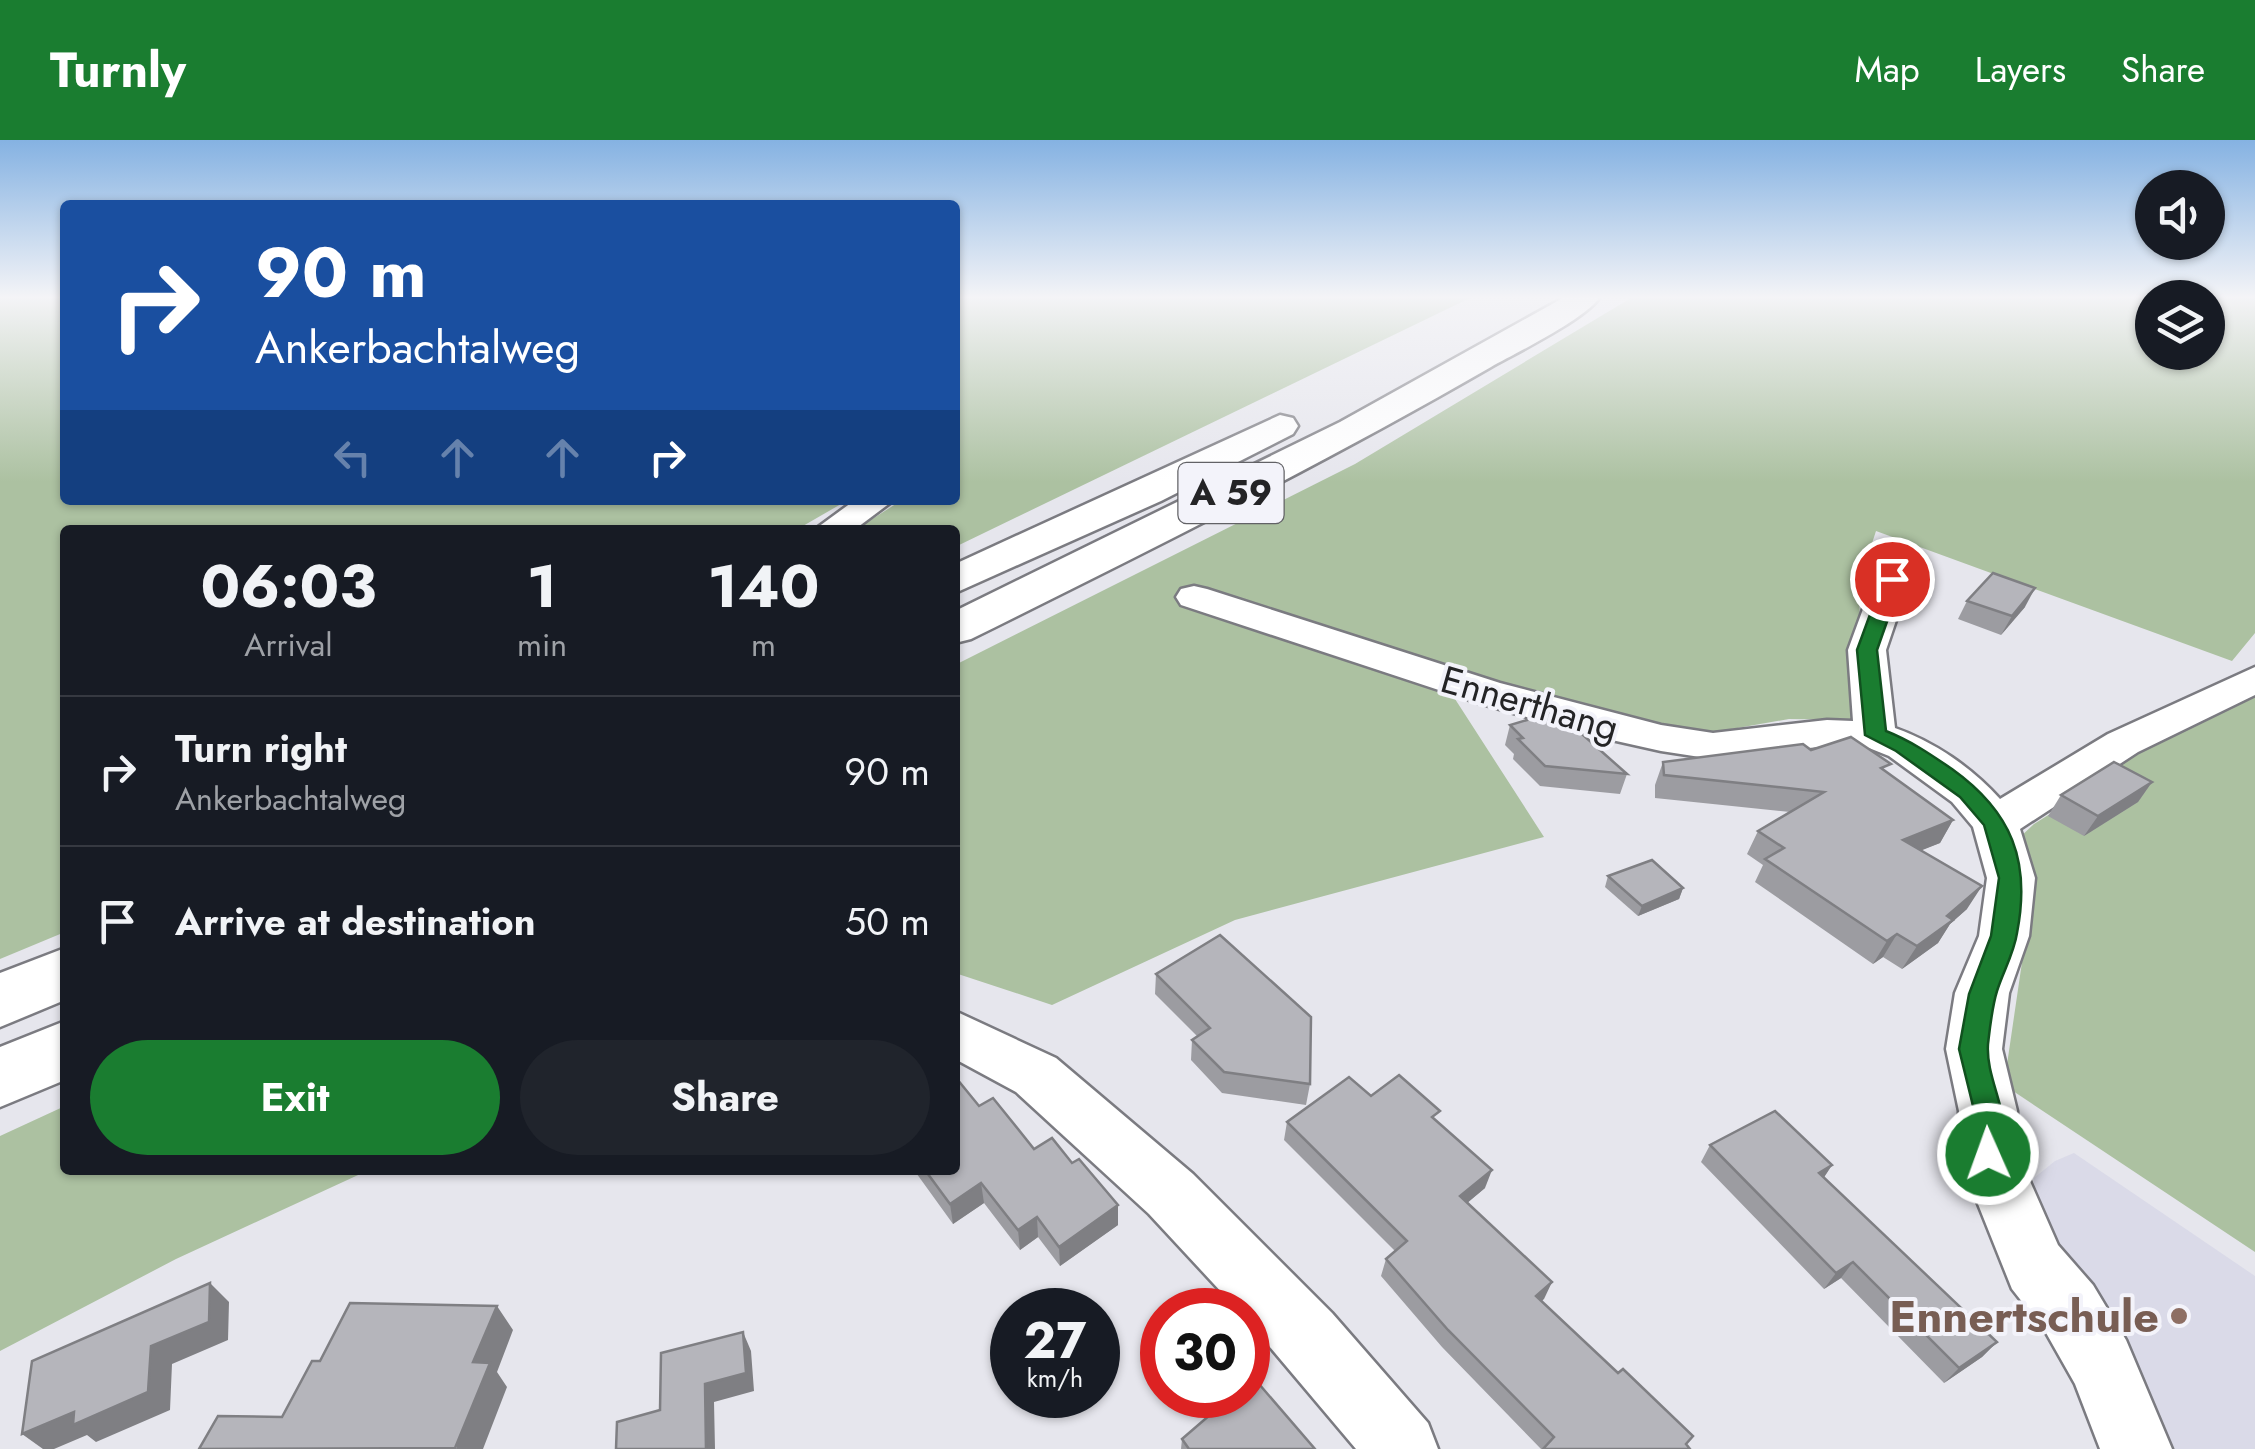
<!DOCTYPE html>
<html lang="en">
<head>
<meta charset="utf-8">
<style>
  body { margin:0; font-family:Jost,sans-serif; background:#20242c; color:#f1f3f6; height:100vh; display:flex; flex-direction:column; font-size:38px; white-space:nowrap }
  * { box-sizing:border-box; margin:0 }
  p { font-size:32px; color:#9ea1a6 }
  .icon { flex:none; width:55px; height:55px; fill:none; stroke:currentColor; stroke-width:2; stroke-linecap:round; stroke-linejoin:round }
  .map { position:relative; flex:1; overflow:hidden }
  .sheet { position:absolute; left:60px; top:385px; width:900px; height:650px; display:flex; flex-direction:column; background:#171b24; border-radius:10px; box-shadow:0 2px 8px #0004 }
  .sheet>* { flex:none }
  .hud { position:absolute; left:60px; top:60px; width:900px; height:305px; border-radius:10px; box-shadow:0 2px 8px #0004; background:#1a4fa0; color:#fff; overflow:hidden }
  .controls { position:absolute; left:2135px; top:30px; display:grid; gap:20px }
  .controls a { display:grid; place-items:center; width:90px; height:90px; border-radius:50%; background:#171b24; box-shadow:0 2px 8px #0004; font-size:50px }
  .speed { position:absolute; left:990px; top:1148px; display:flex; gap:20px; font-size:50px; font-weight:700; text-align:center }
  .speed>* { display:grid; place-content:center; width:130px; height:130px; border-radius:50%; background:#171b24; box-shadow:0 2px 8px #0004; line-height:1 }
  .speed small { font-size:25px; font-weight:400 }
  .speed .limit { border:15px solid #d22; background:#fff; color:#111 }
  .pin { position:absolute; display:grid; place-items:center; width:85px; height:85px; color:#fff; margin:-42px; border:5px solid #fff; border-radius:50%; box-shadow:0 2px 10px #0007 }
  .me { position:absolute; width:110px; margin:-55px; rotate:358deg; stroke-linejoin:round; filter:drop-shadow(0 0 8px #0008) }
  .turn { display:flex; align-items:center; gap:35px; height:210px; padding:0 30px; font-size:45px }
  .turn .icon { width:130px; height:130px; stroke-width:2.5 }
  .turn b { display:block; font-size:70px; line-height:85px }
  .lanes { display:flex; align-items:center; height:95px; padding:0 30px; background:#0003; justify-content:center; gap:50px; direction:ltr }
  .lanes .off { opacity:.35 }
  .eta { display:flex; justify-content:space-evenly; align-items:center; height:170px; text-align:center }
  .eta b { font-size:60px; font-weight:700; line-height:70px }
  .cta { display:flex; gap:20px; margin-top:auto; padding:20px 30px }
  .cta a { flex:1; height:115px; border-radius:60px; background:#1a7d30; color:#fff; font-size:40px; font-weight:700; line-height:115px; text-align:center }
  .cta a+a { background:#20242c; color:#f1f3f6 }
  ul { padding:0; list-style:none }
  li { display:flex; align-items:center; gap:30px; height:150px; padding:0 30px; border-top:2px solid #363941 }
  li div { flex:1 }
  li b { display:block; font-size:38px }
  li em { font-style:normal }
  header { display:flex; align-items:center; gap:60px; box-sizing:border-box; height:140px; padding:0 50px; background:#1a7d30; color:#fff }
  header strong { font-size:48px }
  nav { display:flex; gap:55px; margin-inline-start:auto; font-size:35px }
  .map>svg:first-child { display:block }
</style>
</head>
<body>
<header>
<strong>Turnly</strong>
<nav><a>Map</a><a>Layers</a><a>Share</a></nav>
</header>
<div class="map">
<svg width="2255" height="1309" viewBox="0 0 2255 1309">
  <rect width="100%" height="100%" fill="#e6e6ed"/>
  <path fill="#dadae8" d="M2074 1013 2255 1136V1309H2169L2031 1067 2034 1038 2055 1021Z"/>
  <g fill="#acc1a1">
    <path d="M0 158H65V360H848L796 390H65V792L0 819Z"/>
    <path d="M955 158H1470L955 407V390H855L902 360H955Z"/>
    <path d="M1631 158H2152V212H2208V158H2255V493L2232 521 1876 391 1859 443 1862 580 1789 579 1709 593 1573 566 1437 531 1544 697 1235 780 1052 865 955 833V525L1355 324Z"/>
    <path d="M2255 557V1112L2004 945 2032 754 2019 698 2034 684 2101 642 2127 616Z"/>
    <path d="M65 966V1030H369L176 1119 0 1211V996Z"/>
  </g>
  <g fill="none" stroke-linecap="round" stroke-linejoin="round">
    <defs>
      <g id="street">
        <path d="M855 360H894L854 390H814Z"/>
        <path d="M1892 428 1905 431 1910 439 1886 510 1895 588C1935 602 1972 628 2000 659L2108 594 2255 527V555L2138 612 2020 689 2035 738 2029 796 2009 853 2002 909 2017 971 2018 1014 2058 1105 2093 1145 2126 1200 2172 1309H2100L2075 1244 2045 1191 2012 1149 1958 1014 1959 971 1946 909 1955 853 1979 796 1987 738 1973 687 1952 662 1889 616 1869 608 1827 606 1713 619 1661 611 1585 594 1472 561 1181 465 1176 457 1181 449 1194 446 1207 449 1500 543 1661 585 1713 593 1827 580 1853 581 1848 510 1874 439 1879 431Z"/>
        <path d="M955 871 1056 918 1193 1034 1332 1173 1428 1283 1438 1309H1356L1248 1181V1170H1238L1149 1074 1016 952 955 919Z"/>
      </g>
      <g id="highway">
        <path d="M1563 158H1599C1585 179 1516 213 1491 227 1321 325 1147 412 971 499L955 503V471L1340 282Z"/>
        <path d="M1280 275 1293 278 1298 286 1293 294 1161 361 955 453V424Z"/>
        <path d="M65 808V860L0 887V833Z"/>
        <path d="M65 881V940L0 967V907Z"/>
      </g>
    </defs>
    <use href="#street" stroke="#7b7b81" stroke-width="5"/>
    <use href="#highway" stroke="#7b7b81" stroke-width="5"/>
    <use href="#street" fill="#fff" fill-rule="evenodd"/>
    <use href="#highway" fill="#fff" fill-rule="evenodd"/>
  </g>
  <g fill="#9c9ca1">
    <path d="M1967 461 2025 467 2001 495 1958 479Z"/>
    <path d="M1510 585 1627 634 1620 654 1540 646 1513 619 1514 614 1505 605Z"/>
    <path d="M1811 610 1887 632 1953 680 1940 703 1921 710 1967 769 1950 784 1938 803 1902 829 1883 817 1873 824 1755 742 1763 725 1747 714 1758 691 1790 672 1655 658V645L1663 622Z"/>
    <path d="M2152 642 2138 662 2084 696 2048 676 2061 655Z"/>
    <path d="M1608 736 1683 748 1679 759 1638 776 1605 747Z"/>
    <path d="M1156 834 1310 944 1306 965 1222 953 1191 920 1192 900 1197 896 1155 854Z"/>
    <path d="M979 966 1034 1009 1118 1085 1060 1126 1038 1097 1020 1110 984 1063 953 1084 914 1030H955Z"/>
    <path d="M1437 981 1485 1048 1467 1063 1552 1142 1542 1161 1690 1309H1541L1442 1207 1381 1136 1386 1119 1395 1111 1284 1000 1287 982Z"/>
    <path d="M1710 1005 1832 1025 1824 1037 1997 1202 1982 1217 1944 1243 1841 1138 1824 1149 1701 1022Z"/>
    <path d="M1182 1299 1315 1309H1181Z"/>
  </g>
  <g fill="#7f7f83">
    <path d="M2035 448 2025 467 2001 495 2012 476Z"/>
    <path d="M2152 642 2138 662 2084 696 2098 676Z"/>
    <path d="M1953 680 1940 703 1890 723 1903 700Z"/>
    <path d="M1982 746 1967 769 1950 784 1938 803 1902 829 1917 806 1947 776Z"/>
    <path d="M1683 748 1679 759 1638 776 1642 766Z"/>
    <path d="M1897 794 1883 817 1873 824 1887 801Z"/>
    <path d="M1832 1025 1821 1042 1819 1033Z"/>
    <path d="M1492 1030 1485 1048 1454 1074 1460 1056Z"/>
    <path d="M981 1043 984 1063 953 1084 950 1064Z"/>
    <path d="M1118 1065V1085L1060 1126 1059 1107Z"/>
    <path d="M1037 1077 1038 1097 1020 1110 1018 1090Z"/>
    <path d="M1853 1122 1841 1138 1824 1149 1836 1133Z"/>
    <path d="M1552 1142 1544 1159 1528 1173 1536 1156Z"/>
    <path d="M210 1143 229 1162 228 1200 172 1224 170 1270 96 1302 87 1295 54 1309H43L22 1294 151 1206Z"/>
    <path d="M497 1166 513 1190 497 1232 507 1247 483 1309H456L473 1222Z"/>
    <path d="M743 1192 751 1211 754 1251 714 1262 715 1309H706L705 1244Z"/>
    <path d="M1997 1202 1982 1217 1944 1243 1959 1228Z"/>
  </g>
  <g fill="#b5b5bb" stroke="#7f7f83" stroke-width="2.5">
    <path d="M1993 433 2035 448 2012 476 1967 461Z"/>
    <path d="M1551 573 1559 581 1565 579 1627 634 1545 626 1518 599 1523 598 1510 585Z"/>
    <path d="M1851 597 1891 624 1881 628 1953 680 1903 700 1982 746 1947 776 1953 780 1917 806 1897 794 1887 801 1765 719 1784 708 1758 691 1824 652 1664 635 1663 622 1803 604 1811 610Z"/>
    <path d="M2114 622 2152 642 2098 676 2061 655Z"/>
    <path d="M1652 720 1683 748 1642 766 1608 736Z"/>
    <path d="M1220 795 1311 877 1310 944 1224 932 1192 900 1210 888 1156 834Z"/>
    <path d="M1399 935 1440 971 1432 977 1492 1030 1460 1056 1552 1142 1536 1156 1618 1233 1623 1229 1693 1296 1686 1304 1690 1309H1543L1554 1297 1448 1190 1386 1119 1407 1101 1287 982 1349 937 1371 956Z"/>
    <path d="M957 939 979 966 993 958 1034 1009 1052 998 1072 1023 1079 1019 1118 1065 1059 1107 1037 1077 1018 1090 981 1043 950 1064 925 1030H955V940Z"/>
    <path d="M1775 971 1832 1025 1819 1033 1997 1202 1959 1228 1853 1122 1836 1133 1710 1005Z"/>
    <path d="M210 1143 209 1182 151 1206 148 1252 73 1285 74 1272 22 1294 32 1221Z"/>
    <path d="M350 1163 497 1166 473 1222 490 1223 455 1308 199 1309 218 1276 282 1277 312 1221H320Z"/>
    <path d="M743 1192 746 1233 705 1244 706 1309H616L617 1282 660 1270 661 1213Z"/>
    <path d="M1253 1237 1315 1309H1189L1182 1299 1233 1255H1248V1242Z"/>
  </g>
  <linearGradient id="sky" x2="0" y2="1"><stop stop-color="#85b2e2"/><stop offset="0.46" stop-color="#f4f4f7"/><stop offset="1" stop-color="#f4f4f7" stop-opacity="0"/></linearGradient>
  <rect width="2255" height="342" fill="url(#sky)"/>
  <path fill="#1a7d30" stroke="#11511f" stroke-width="2.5" d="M1892 434 1902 439 1877 510 1886 591C1911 601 1930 614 1952 629 2012 672 2031 721 2017 793 2014 813 2003 832 1997 851 1992 867 1990 887 1988 904 1985 943 2018 983 1999 1023L1988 1027 1978 1023 1973 1014 1974 970 1959 909 1969 854 1991 796 1999 738 1984 685 1960 657 1896 611 1865 595 1857 510 1883 439Z"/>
  <circle fill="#8d6e63" stroke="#f3f3fa" stroke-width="4" cx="2179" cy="1176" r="10"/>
  <g text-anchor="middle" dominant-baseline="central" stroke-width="8" stroke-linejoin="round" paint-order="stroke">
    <rect fill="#f3f3fa" stroke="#626266" stroke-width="2.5" x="1178.5" y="323" width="105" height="60" rx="8"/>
    <g font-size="35" font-weight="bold" fill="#242426">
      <text x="1231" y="353">A 59</text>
    </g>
    <g font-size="38" fill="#242426" stroke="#f3f3fa">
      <text transform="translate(1530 563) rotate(16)">Ennerthang</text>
    </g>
    <g font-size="45" font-weight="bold" fill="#785e54" stroke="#f3f3fa" text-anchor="end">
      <text x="2159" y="1176">Ennertschule</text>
    </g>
  </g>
</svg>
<div class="controls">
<a><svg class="icon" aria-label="sound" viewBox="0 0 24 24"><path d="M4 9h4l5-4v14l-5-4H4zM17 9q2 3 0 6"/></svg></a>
<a><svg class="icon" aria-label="layers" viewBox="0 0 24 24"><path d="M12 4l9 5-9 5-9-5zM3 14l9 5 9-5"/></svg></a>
</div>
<div class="speed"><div>27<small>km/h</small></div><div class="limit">30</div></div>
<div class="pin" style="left:1892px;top:439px;background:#d93025"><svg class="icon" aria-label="arrive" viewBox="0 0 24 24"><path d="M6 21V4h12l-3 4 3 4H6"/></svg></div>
<svg class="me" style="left:1988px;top:1014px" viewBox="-20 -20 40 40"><circle r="17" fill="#1a7d30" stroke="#fff" stroke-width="3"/><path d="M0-11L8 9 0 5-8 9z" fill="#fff"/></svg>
<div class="hud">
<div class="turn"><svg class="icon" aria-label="right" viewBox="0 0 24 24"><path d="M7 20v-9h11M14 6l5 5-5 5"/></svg><div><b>90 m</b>Ankerbachtalweg</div></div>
<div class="lanes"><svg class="icon off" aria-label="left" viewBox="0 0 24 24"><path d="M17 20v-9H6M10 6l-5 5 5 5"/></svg><svg class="icon off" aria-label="ahead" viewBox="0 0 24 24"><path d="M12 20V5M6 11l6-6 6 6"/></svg><svg class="icon off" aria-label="ahead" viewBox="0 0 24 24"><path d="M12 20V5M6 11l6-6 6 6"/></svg><svg class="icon" aria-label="right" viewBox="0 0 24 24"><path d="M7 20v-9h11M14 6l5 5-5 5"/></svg></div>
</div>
<section class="sheet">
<div class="eta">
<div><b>06:03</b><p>Arrival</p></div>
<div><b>1</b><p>min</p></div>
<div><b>140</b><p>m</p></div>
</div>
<ul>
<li><svg class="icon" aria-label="right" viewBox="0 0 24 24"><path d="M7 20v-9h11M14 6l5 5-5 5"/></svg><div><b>Turn right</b><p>Ankerbachtalweg</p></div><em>90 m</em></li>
<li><svg class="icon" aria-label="arrive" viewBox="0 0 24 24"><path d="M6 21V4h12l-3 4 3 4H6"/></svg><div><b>Arrive at destination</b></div><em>50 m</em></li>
</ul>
<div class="cta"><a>Exit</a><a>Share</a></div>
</section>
</div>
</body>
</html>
